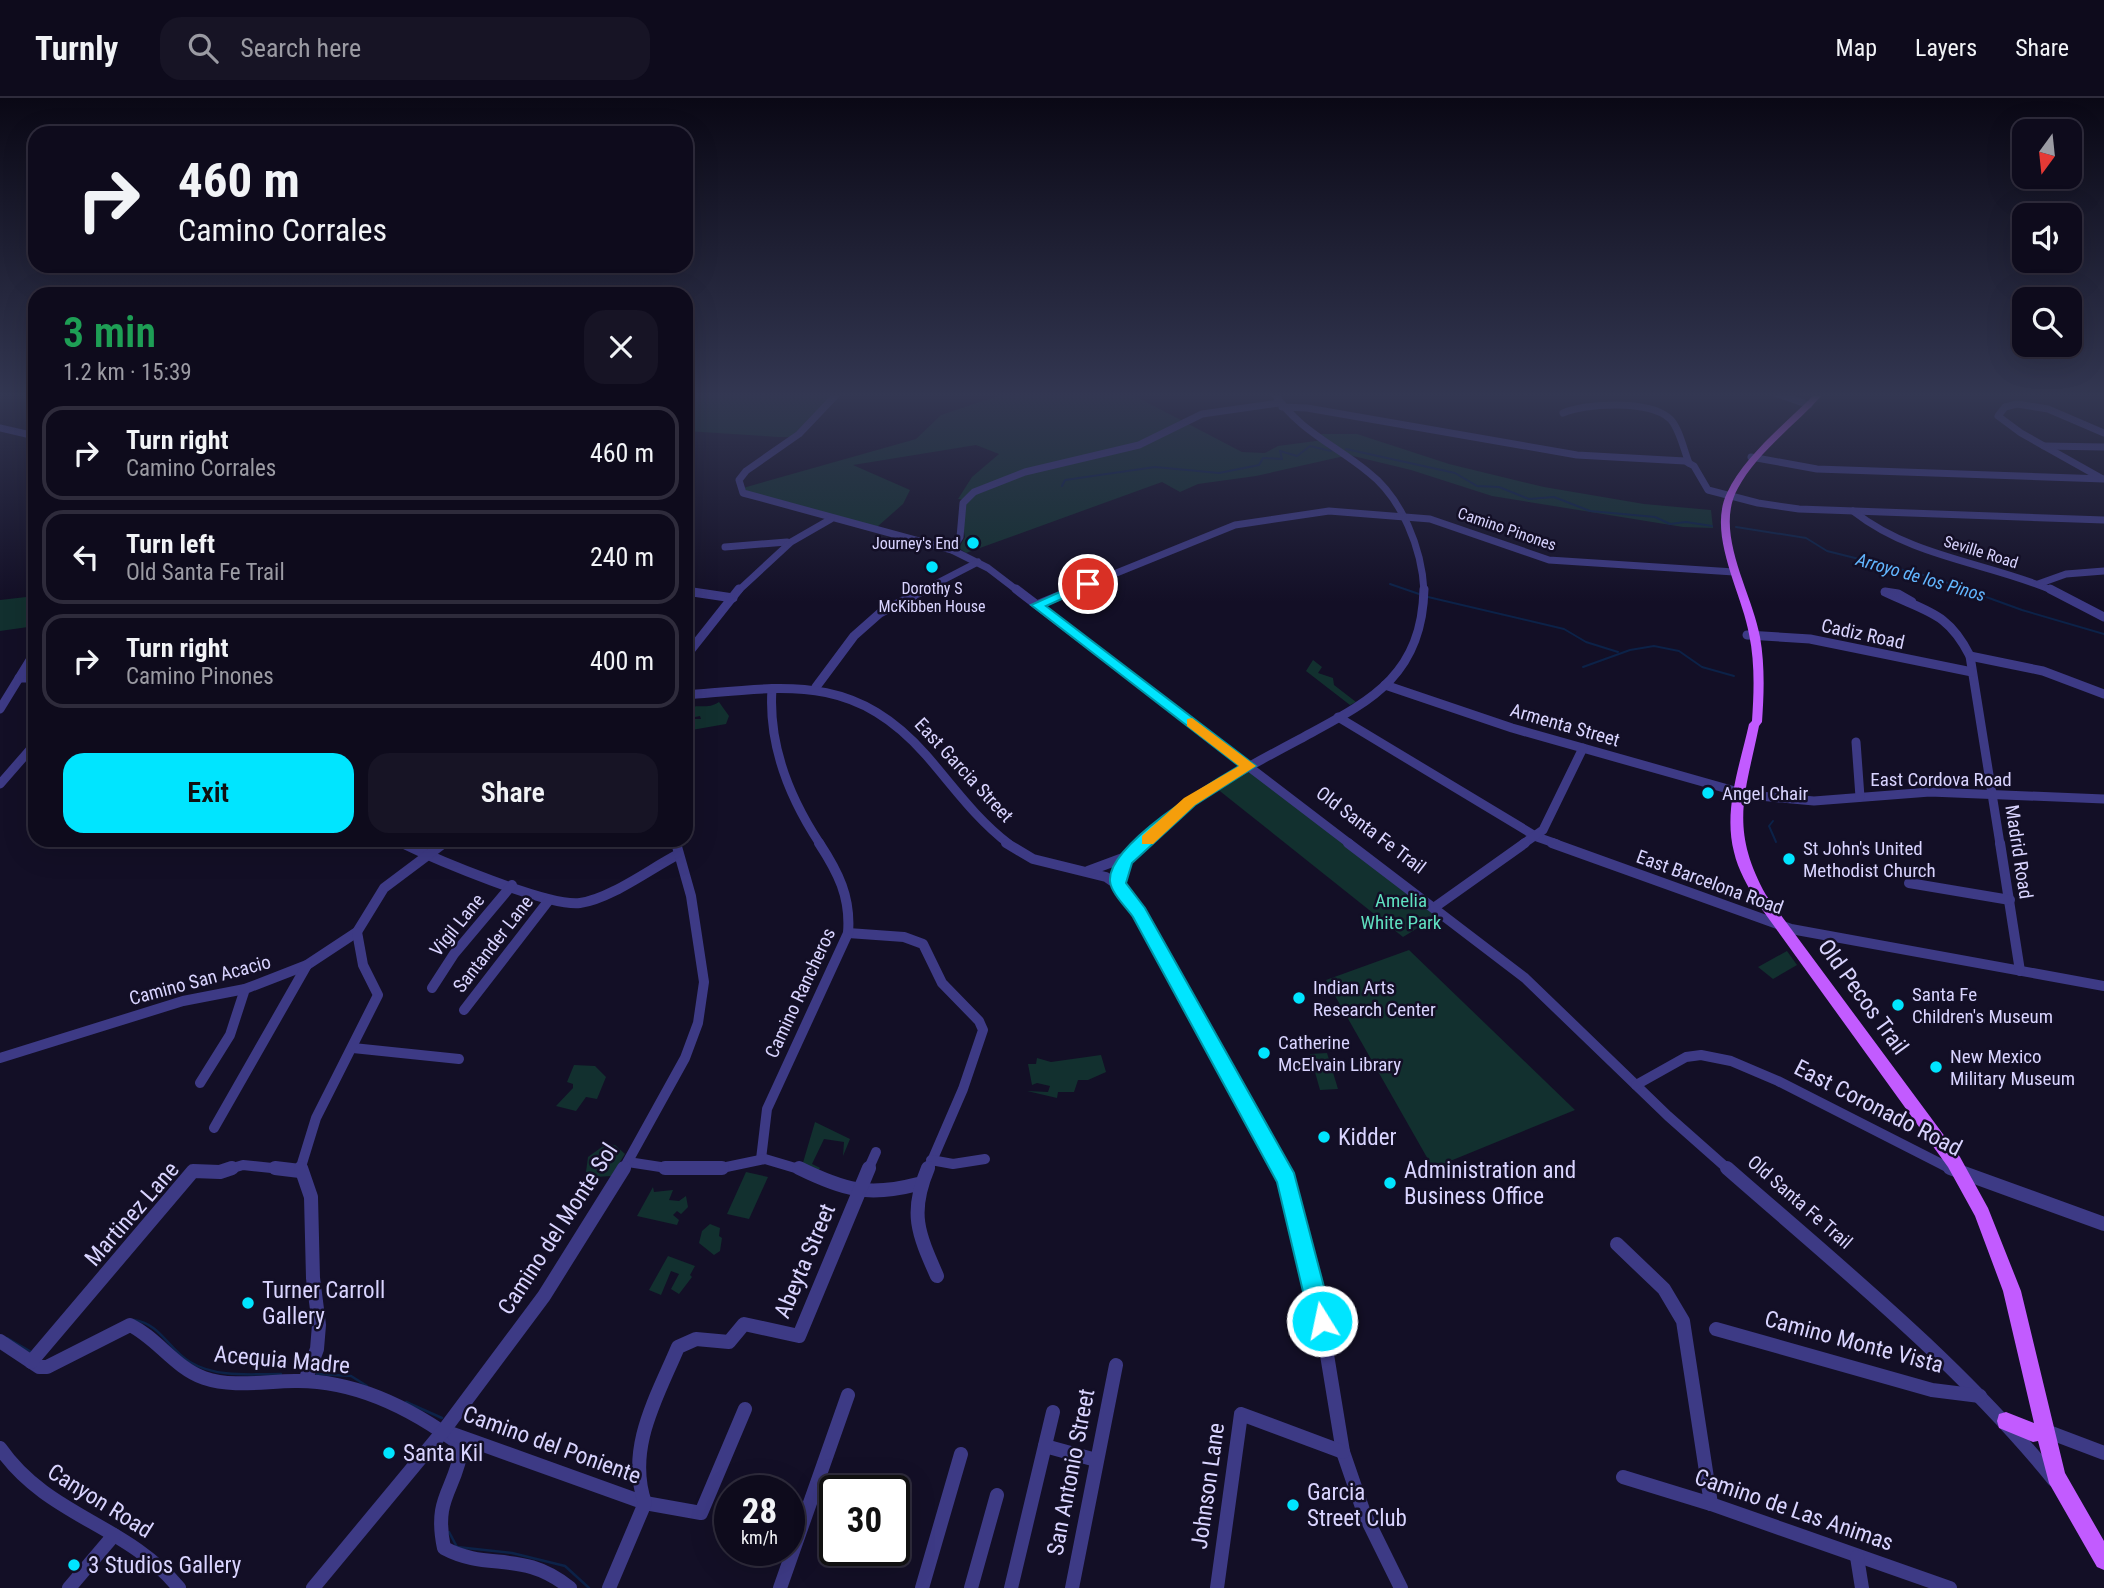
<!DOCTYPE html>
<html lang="en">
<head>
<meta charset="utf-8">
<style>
  body { margin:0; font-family:"Roboto Condensed",sans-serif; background:#171425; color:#f1f3f6; height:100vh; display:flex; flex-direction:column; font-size:26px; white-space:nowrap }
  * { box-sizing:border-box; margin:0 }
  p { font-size:23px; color:#9b9ba3 }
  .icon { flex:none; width:38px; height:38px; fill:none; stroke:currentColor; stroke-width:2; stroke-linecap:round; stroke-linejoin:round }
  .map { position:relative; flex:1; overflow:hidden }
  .details { position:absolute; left:28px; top:189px; width:665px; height:560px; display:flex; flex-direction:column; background:#0e0b1c; border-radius:21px; box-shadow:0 7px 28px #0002,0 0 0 2px #2e2b3b }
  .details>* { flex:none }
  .top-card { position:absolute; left:28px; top:28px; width:665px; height:147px; border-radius:21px; box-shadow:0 7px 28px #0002,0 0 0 2px #2e2b3b; background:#0e0b1c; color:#f1f3f6; overflow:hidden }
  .needle { width:46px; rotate:195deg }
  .controls { position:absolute; left:2012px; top:21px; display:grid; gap:14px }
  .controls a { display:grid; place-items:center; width:70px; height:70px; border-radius:14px; background:#0e0b1c; box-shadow:0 7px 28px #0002,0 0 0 2px #2e2b3b; font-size:35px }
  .speed { position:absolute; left:714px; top:1377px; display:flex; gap:14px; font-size:35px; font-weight:700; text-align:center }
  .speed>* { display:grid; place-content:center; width:91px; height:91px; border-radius:50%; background:#0e0b1c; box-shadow:0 7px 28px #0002,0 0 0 2px #2e2b3b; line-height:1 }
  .speed small { font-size:18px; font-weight:400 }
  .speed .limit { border:4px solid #111; border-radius:10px; background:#fff; color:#111 }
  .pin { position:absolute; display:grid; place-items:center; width:60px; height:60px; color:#fff; margin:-30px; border:4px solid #fff; border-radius:50%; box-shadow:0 2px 7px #0007 }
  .me { position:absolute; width:77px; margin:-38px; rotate:350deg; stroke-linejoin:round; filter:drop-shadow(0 0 5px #0008) }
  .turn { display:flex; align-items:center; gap:24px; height:147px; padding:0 35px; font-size:32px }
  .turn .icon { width:91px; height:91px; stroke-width:2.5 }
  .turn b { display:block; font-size:49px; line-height:60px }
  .round { display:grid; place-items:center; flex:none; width:74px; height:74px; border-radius:21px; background:#171425 }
  .head { display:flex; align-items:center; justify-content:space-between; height:119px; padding:0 35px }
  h1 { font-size:42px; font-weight:600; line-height:52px; color:#1e9e55 }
  .button { display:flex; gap:14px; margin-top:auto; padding:14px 35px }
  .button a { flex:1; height:80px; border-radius:21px; background:#00e5ff; color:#111; font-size:28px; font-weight:600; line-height:80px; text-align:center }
  .button a+a { background:#171425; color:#f1f3f6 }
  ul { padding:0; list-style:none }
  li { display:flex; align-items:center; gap:21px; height:94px; margin:0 14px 10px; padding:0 21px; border:4px solid #2e2b3b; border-radius:21px }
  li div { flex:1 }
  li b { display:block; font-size:26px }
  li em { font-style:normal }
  header { display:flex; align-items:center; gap:42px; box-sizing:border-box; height:98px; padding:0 35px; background:#0e0b1c; border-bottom:2px solid #2e2b3b }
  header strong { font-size:33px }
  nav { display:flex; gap:38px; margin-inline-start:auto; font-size:24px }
  .search { width:490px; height:63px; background:#171425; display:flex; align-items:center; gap:18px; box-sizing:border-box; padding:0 24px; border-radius:21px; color:#9b9ba3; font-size:26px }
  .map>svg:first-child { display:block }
</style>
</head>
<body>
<header>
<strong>Turnly</strong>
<div class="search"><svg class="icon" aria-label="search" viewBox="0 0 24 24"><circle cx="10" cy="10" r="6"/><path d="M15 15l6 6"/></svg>Search here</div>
<nav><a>Map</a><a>Layers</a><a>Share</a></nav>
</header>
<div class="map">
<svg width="2104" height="1490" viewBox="0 0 2104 1490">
  <rect width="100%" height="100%" fill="#130f26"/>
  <g fill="#12302f">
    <path d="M686 295H835L791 339H778L686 333Z"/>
    <path d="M1007 295H1129L1242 354 1265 355 1278 348 1323 342 1317 337 1322 336H1357L1449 366 1544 389 1644 406 1711 412 1713 430 1683 429 1492 398 1411 372 1349 357 1256 378 1198 386 1180 394 1162 384 966 455 959 450 965 439 963 429 966 402 958 401 972 379 999 356 976 347 853 367 910 392 903 406 877 429 754 398 743 390 916 341 941 317Z"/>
    <path d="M35 498V528L0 533V502Z"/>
    <path d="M1313 562 1322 569 1318 575 1333 580 1334 587 1356 604 1350 607 1306 573Z"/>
    <path d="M719 604 729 618 726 626 686 633V621H701L700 618 695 619 694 610 686 611C697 605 708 612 719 604Z"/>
    <path d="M1245 673H1251L1439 817 1403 839 1216 690Z"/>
    <path d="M1409 852 1575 1012 1433 1070 1326 882Z"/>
    <path d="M1787 853 1797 867 1773 881 1758 869Z"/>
    <path d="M1327 955 1338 991 1320 992 1310 956Z"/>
    <path d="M1101 957 1106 974 1088 982H1078L1074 994H1058L1057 1000 1027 993 1048 994 1050 988 1037 985 1032 987 1028 966H1036L1037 960 1051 964Z"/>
    <path d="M574 967 595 968 606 979 597 1001 586 999 576 1013 556 1008 573 990V986L567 984Z"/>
    <path d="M815 1024 850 1041 843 1058 844 1044 824 1041 812 1066 820 1070 817 1075 802 1068Z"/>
    <path d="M606 1046 615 1047 625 1056 611 1078 597 1079 586 1074 588 1059Z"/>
    <path d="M746 1074 768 1079 749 1121 727 1116Z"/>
    <path d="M653 1089 654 1094 673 1092 669 1102 679 1103 686 1098 688 1109 681 1116 677 1113 673 1117 679 1122 677 1127 637 1118Z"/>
    <path d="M710 1126 720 1130 719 1138 722 1140 720 1153 714 1157 699 1145 702 1133Z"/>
    <path d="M668 1158 695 1168 690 1177 692 1179 679 1196 671 1191 679 1176 671 1173 661 1197 649 1192Z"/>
  </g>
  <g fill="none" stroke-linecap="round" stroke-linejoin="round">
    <g stroke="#0c2248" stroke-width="2">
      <path d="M1346 351 1455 375 1477 388 1499 389 1529 401 1554 399 1590 413 1655 419 1670 426 1686 424 1712 428"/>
      <path d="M1062 388 1065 382 1155 369 1219 375 1259 367 1263 360 1282 361 1280 353 1297 358 1310 348 1331 353"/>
      <path d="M1736 429 1806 440 1827 453 1931 479 2022 512 2104 536"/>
      <path d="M1390 486 1419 496"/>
      <path d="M1428 499 1564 531 1586 544 1618 554"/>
      <path d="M1583 569 1630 552 1654 548 1679 553 1702 569 1734 578"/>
      <path d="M1773 723 1769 728 1776 744"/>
      <path d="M1919 901 1928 905"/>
    </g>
    <g stroke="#0c2248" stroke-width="2.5">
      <path d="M134 1222C161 1226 168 1251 190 1264 216 1280 251 1276 281 1276"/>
      <path d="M7 1240 33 1255"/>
      <path d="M317 1276 351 1278 367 1288"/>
      <path d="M406 1304 442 1320"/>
      <path d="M466 1363 470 1354"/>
      <path d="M449 1434 457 1449 512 1455 565 1468 589 1490"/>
    </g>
    <g stroke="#3d3a85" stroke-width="7">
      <path d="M838 295 799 336 746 373 739 382 743 395 952 452 988 470 1018 493"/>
      <path d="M1274 295C1298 332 1335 347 1368 374 1402 400 1422 451 1424 493"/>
      <path d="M1775 295 1809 307"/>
      <path d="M1282 309 1307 310 1577 357 1685 363 1694 368 1708 392 1758 405 1799 411 2104 422"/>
      <path d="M1563 315C1586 305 1648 302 1669 320 1679 328 1684 353 1689 365"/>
      <path d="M0 330 35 338"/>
      <path d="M2044 348 2104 349"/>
      <path d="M1751 359 1817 371 2104 381"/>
      <path d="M2101 380 2021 335 1998 318 2005 309 2017 306 2048 311 2104 335"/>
      <path d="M1853 413C1913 460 1986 464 2054 493"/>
      <path d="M725 449 787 444"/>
      <path d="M952 452 960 439 963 405 974 394 1025 374 1139 347 1202 316 1279 305"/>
      <path d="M2038 486 2066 476 2104 473"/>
      <path d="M738 493 791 444 831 421"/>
      <path d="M922 493 978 464"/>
      <path d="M1072 493 1235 427 1329 413 1430 421 1549 462 1734 474"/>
    </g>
    <g stroke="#3d3a85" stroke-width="9">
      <path d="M1016 491 1350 746"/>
      <path d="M2050 491 2104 519"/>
      <path d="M686 493 733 500"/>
      <path d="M1912 504 1898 496 1885 494C1927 514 1948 514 1970 558L2000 746"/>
      <path d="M1037 507 1076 491"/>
      <path d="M1747 537 1810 541 1972 574"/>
      <path d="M686 558 739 491"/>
      <path d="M1970 558 2043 573 2104 596"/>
      <path d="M19 580H35"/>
      <path d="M1385 587 1512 630 1749 697 1814 703 1930 694 2104 701"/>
      <path d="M816 589 854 538 880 515 926 491"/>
      <path d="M772 591C768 648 789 699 820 746"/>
      <path d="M686 597C785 589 853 574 926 657 953 688 976 721 1009 746"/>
      <path d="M0 611 35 554"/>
      <path d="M1338 619 1537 739 1557 746"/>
      <path d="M1856 644 1860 699"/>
      <path d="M0 686 35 646"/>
      <path d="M397 742 406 746"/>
      <path d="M675 742 676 746"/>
      <path d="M441 746 447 742"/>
      <path d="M1141 746C1160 730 1176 711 1198 698 1231 678 1266 659 1300 641 1368 604 1422 580 1424 491"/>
      <path d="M1523 746 1543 732 1583 650"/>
    </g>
    <g stroke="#3d3a85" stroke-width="10">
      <path d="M402 745C435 761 548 809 580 805 610 801 650 771 677 757"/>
      <path d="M1006 745 1033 761 1106 779 1119 788 1139 814 1282 1072"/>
      <path d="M1348 745 1525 880 1668 1018 1729 1072"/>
      <path d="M1552 745 1791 831 2104 888"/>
      <path d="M2000 745 2020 873"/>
      <path d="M1088 773 1123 760 1143 745"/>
      <path d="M1909 785 2010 802"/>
      <path d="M1435 809 1525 745"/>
      <path d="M848 835 904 839 923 846 942 885 979 923 983 932 963 991 928 1072"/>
      <path d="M432 890 454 856 512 787"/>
      <path d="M464 912 549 802"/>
      <path d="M353 950 459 961"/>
      <path d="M0 960 183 903 245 891 307 867 357 834 384 790 444 745"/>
      <path d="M200 985 230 937 245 891"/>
      <path d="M1636 987 1686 959 1701 957 1731 963 1778 983 1953 1072"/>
      <path d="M214 1030 307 867"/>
      <path d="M761 1061 767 1011 848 835C851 799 838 774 819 745"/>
      <path d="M931 1062 953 1066 985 1061"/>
      <path d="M628 1064 680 1072"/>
      <path d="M226 1072 243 1067 291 1072"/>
      <path d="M300 1072 316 1020 378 897 363 867 357 834"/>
      <path d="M623 1072 685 960 698 925 704 884 691 798 676 745"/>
      <path d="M712 1072 765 1061 802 1072"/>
      <path d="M868 1072 876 1054"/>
    </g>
    <g stroke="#3d3a85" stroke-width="14">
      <path d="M275 1070 300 1073"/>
      <path d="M301 1070 311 1099 313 1180 319 1227 317 1251 305 1283"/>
      <path d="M665 1070H722"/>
      <path d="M799 1070C844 1092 868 1099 918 1086"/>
      <path d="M928 1070C909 1115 918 1135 937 1178"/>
      <path d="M1281 1070 1287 1082 1317 1196 1343 1354 1364 1415 1401 1490"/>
      <path d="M1727 1070C1841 1170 1959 1265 2054 1382"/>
      <path d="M1950 1070 2104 1126"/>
      <path d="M1617 1146 1664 1191 1683 1223 1711 1406"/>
      <path d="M1716 1231 1932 1292 1980 1298"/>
      <path d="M0 1243 39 1269H47L130 1227C157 1240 175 1270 204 1280 233 1290 265 1283 295 1283 357 1282 413 1311 462 1348 456 1393 433 1398 444 1450 489 1474 522 1451 570 1490"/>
      <path d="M31 1264 193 1073 220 1074 232 1070"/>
      <path d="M2046 1333 2104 1355"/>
      <path d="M453 1336 645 1405 701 1415 745 1311"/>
      <path d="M1045 1348 1096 1362"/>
      <path d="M0 1350C48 1419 127 1426 179 1490"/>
      <path d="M1623 1379 1711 1406 1950 1490"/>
      <path d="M1857 1459 1862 1490"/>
      <path d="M69 1490 114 1437"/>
      <path d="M313 1490 444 1332 544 1198 624 1070"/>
      <path d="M609 1490 645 1405C626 1350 657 1299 678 1249L696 1241 729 1244 744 1226 799 1238 869 1070"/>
      <path d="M780 1490 848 1297"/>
      <path d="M922 1490 961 1356"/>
      <path d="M971 1490 997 1397"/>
      <path d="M1011 1490 1053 1314"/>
      <path d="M1072 1490 1116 1267"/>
      <path d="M1217 1490 1241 1316 1343 1354"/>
    </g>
    <path fill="#c25bff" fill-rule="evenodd" d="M1816 295H1824C1796 327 1758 353 1738 390 1713 434 1752 494 1760 539 1765 567 1764 596 1762 624L1759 628C1745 697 1729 730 1766 797L1960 1059 1988 1110 2021 1193 2065 1375 2104 1443V1472L2097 1469 2049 1385 2038 1343 2033 1344 1999 1330 1997 1323 1999 1316 2006 1314 2034 1325 2003 1193 1975 1118 1948 1069 1756 803C1748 788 1738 772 1734 754 1723 712 1740 667 1749 626L1752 623C1754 594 1755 564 1749 536 1742 495 1707 437 1727 395 1744 358 1787 324 1816 295Z"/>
  </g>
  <linearGradient id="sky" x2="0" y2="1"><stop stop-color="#0a0815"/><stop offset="0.59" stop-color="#333752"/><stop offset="1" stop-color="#333752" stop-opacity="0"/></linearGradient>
  <rect width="2104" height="504" fill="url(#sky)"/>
  <path fill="#00e5ff" stroke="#0095a6" stroke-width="2" d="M1084 483 1095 486 1046 508 1256 668 1195 707 1132 765 1126 785 1145 810 1294 1075 1333 1223 1330 1231 1322 1234 1314 1231 1310 1223 1277 1084 1133 819C1126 809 1111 795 1110 783 1107 747 1210 685 1239 668L1031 507Z"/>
  <path fill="#f59e0b" d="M1192 620 1256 668 1195 707 1153 746H1142V738L1184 700 1239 668 1187 628V621Z"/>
  <g fill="#00e5ff" stroke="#130f26" stroke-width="2.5">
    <circle cx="973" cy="445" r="7"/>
    <circle cx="932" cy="469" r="7"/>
    <circle cx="1708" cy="695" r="7"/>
    <circle cx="1789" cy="761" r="7"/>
    <circle cx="1299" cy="900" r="7"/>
    <circle cx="1898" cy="907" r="7"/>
    <circle cx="1264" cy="955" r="7"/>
    <circle cx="1936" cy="969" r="7"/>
    <circle cx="1324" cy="1039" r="7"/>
    <circle cx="1390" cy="1085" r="7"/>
    <circle cx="248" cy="1205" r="7"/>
    <circle cx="389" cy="1355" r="7"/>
    <circle cx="1293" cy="1407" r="7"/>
    <circle cx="74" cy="1467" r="7"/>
  </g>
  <g text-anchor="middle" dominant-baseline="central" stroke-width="5" stroke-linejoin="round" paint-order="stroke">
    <g font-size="16" fill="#d9d4ff" stroke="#130f26">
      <text transform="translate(1507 431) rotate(19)">Camino Pinones</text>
      <text transform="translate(1981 454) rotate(17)">Seville Road</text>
    </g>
    <g font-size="16" fill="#d9d4ff" stroke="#130f26" text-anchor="end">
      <text x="959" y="445">Journey's End</text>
      <text x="932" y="490" text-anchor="middle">Dorothy S<tspan x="932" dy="18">McKibben House</tspan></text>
    </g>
    <g font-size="18" font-style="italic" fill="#62b6ff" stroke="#130f26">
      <text transform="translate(1921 479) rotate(16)">Arroyo de los Pinos</text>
    </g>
    <g font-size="19" fill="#d9d4ff" stroke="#130f26">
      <text transform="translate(1863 536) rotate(12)">Cadiz Road</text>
      <text transform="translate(1565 627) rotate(16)">Armenta Street</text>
      <text transform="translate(964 672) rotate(47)">East Garcia Street</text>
      <text x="1941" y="681">East Cordova Road</text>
      <text transform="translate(1371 732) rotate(37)">Old Santa Fe Trail</text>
      <text transform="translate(2019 754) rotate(81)">Madrid Road</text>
      <text transform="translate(1710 784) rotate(20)">East Barcelona Road</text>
      <text transform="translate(457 827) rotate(-51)">Vigil Lane</text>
      <text transform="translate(493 846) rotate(-52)">Santander Lane</text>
      <text transform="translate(200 882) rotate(-15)">Camino San Acacio</text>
      <text transform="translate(800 895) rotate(-65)">Camino Rancheros</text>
      <text transform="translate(1800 1104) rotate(41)">Old Santa Fe Trail</text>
    </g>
    <g font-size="19" fill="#d9d4ff" stroke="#130f26" text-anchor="start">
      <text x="1722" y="695">Angel Chair</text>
      <text x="1803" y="750">St John's United<tspan x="1803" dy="22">Methodist Church</tspan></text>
      <text x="1313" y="889">Indian Arts<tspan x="1313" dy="22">Research Center</tspan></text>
      <text x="1912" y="896">Santa Fe<tspan x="1912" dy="22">Children's Museum</tspan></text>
      <text x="1278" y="944">Catherine<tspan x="1278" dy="22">McElvain Library</tspan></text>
      <text x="1950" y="958">New Mexico<tspan x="1950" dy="22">Military Museum</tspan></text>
    </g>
    <g font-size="19" fill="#5fe0c0" stroke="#130f26">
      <text x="1401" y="802">Amelia<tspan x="1401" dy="22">White Park</tspan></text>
    </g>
    <g font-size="23" fill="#d9d4ff" stroke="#130f26">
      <text transform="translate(1863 899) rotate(54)">Old Pecos Trail</text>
      <text transform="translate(1878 1010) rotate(27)">East Coronado Road</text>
      <text transform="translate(132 1116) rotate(-49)">Martinez Lane</text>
      <text transform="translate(558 1131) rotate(-57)">Camino del Monte Sol</text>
      <text transform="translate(805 1163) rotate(-67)">Abeyta Street</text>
      <text transform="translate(1854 1244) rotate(15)">Camino Monte Vista</text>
      <text transform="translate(282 1262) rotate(5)">Acequia Madre</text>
      <text transform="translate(552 1347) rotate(20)">Camino del Poniente</text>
      <text transform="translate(1071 1374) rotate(-79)">San Antonio Street</text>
      <text transform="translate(1208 1388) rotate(-82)">Johnson Lane</text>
      <text transform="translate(100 1403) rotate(32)">Canyon Road</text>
      <text transform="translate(1794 1412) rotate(19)">Camino de Las Animas</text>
    </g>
    <g font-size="23" fill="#d9d4ff" stroke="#130f26" text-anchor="start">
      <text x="1338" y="1039">Kidder</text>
      <text x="1404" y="1072">Administration and<tspan x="1404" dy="26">Business Office</tspan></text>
      <text x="262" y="1192">Turner Carroll<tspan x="262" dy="26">Gallery</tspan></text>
      <text x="403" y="1355">Santa Kil</text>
      <text x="1307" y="1394">Garcia<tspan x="1307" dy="26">Street Club</tspan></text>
      <text x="88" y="1467">3 Studios Gallery</text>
    </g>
  </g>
</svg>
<div class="controls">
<a><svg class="needle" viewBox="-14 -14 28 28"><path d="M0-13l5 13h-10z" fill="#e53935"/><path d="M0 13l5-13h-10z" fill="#9b9ba3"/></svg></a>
<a><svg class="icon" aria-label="sound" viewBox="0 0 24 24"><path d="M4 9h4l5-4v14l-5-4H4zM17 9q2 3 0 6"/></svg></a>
<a><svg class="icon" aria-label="search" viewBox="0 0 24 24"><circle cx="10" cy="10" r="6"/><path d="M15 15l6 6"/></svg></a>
</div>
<div class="speed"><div>28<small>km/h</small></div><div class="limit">30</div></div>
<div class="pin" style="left:1088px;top:486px;background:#d93025"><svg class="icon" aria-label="arrive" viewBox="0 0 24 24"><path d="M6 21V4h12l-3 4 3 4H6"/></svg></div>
<svg class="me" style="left:1322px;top:1223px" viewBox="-20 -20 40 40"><circle r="17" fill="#00e5ff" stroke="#fff" stroke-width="3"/><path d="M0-11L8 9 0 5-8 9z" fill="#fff"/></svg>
<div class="top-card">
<div class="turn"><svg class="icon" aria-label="right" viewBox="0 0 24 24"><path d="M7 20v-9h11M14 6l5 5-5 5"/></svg><div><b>460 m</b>Camino Corrales</div></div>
</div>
<section class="details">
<div class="head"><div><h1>3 min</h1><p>1.2 km · 15:39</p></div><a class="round"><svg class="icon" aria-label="close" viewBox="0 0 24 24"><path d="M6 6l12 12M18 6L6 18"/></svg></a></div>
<ul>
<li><svg class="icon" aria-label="right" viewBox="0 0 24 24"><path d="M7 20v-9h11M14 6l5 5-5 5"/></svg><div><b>Turn right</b><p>Camino Corrales</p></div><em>460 m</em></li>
<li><svg class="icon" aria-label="left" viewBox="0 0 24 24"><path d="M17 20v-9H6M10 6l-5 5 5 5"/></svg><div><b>Turn left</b><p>Old Santa Fe Trail</p></div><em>240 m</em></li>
<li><svg class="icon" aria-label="right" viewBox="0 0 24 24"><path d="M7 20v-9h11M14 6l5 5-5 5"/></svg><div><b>Turn right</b><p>Camino Pinones</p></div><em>400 m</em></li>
</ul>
<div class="button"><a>Exit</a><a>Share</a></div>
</section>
</div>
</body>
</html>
